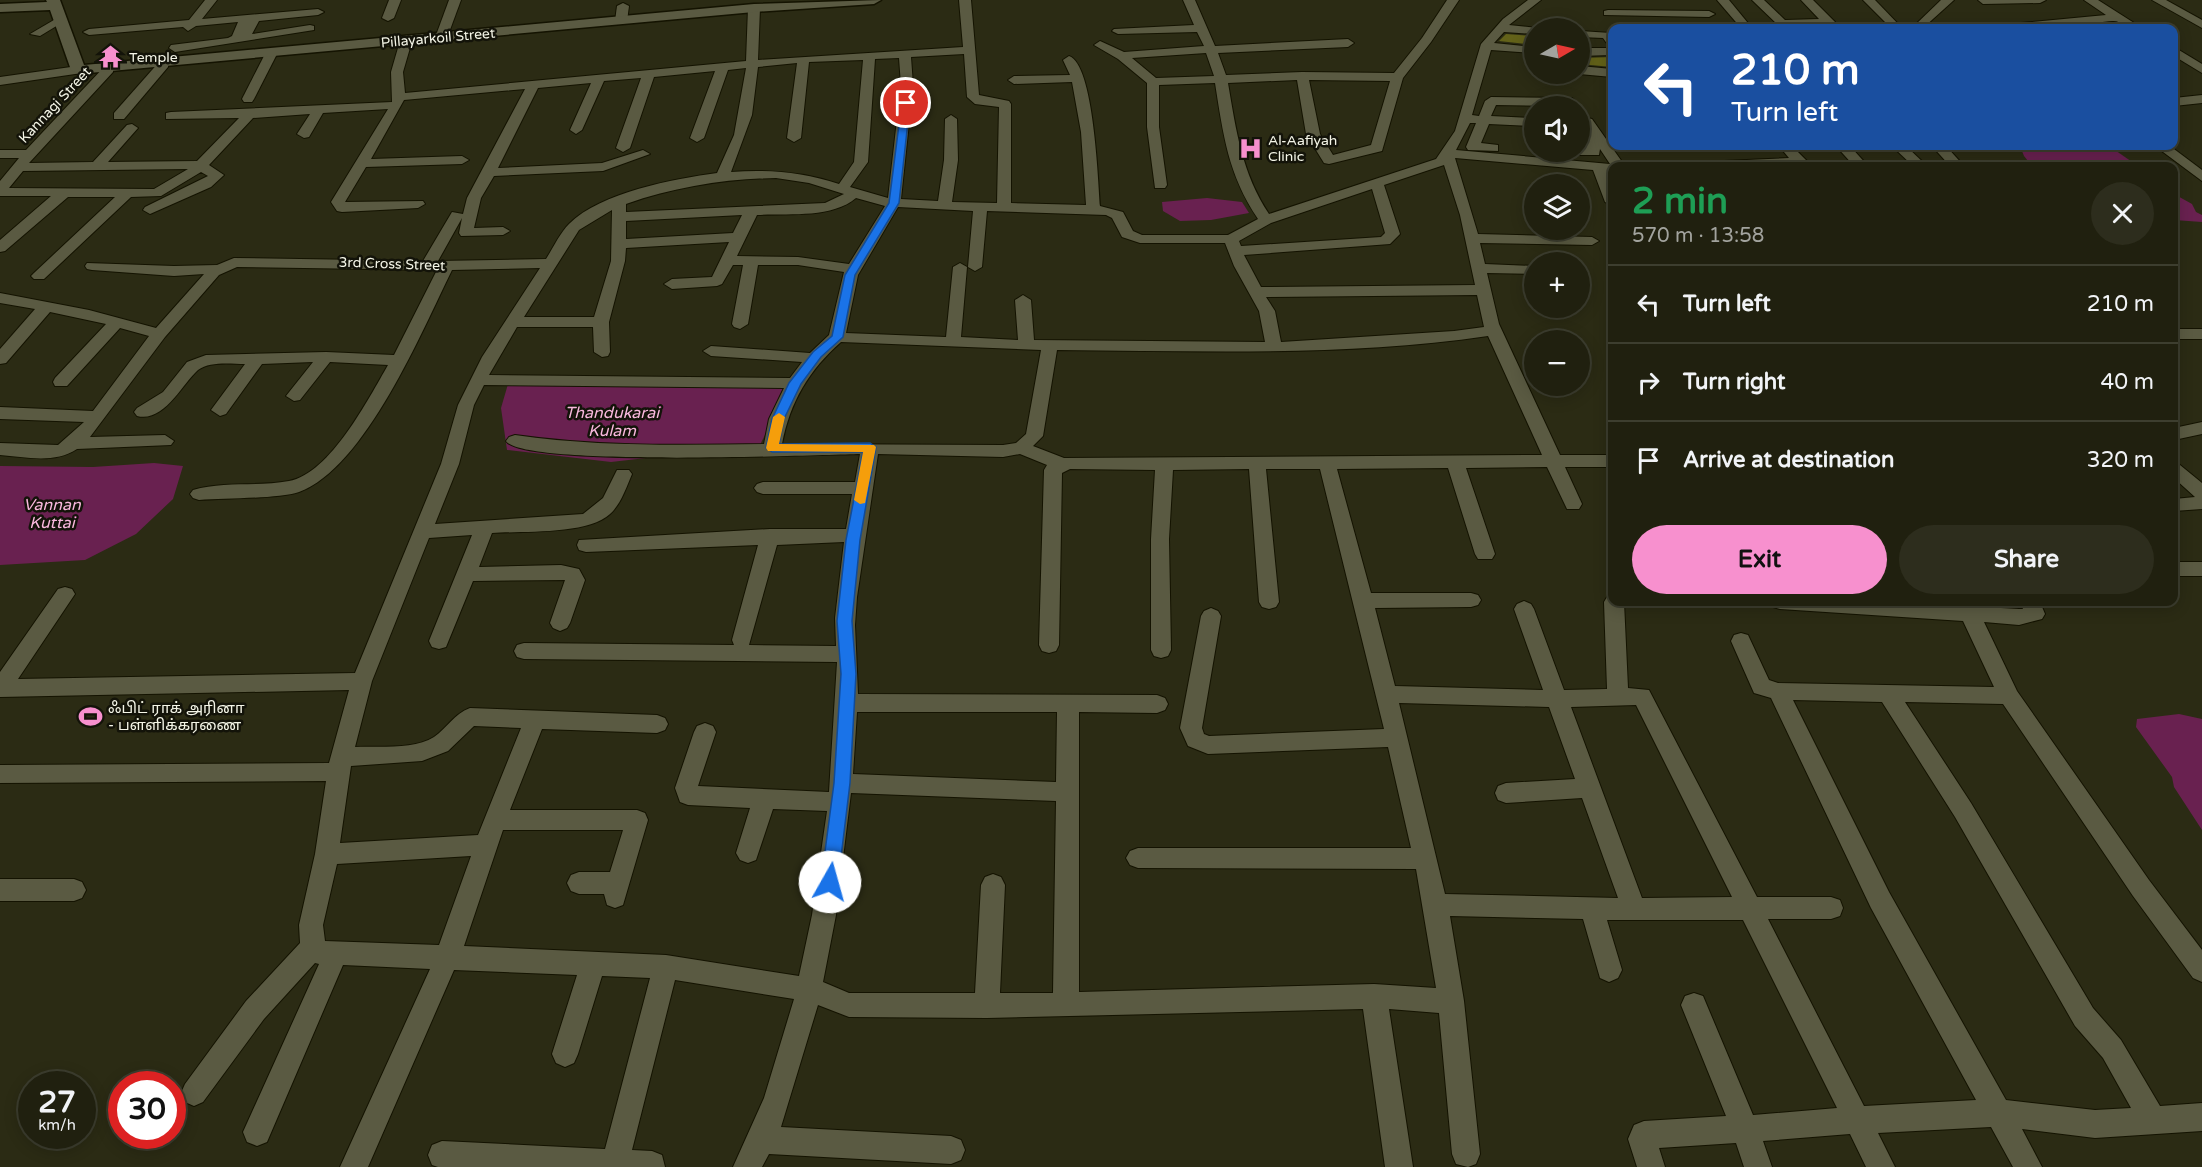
<!DOCTYPE html>
<html lang="en">
<head>
<meta charset="utf-8">
<style>
  body { margin:0; font-family:"Varela Round","Noto Sans Tamil",sans-serif; background:#2d2d1d; color:#f1f3f6; height:100vh; display:flex; flex-direction:column; font-size:22px; white-space:nowrap }
  * { box-sizing:border-box; margin:0 }
  p { font-size:20px; color:#a2a39e }
  .icon { flex:none; width:33px; height:33px; fill:none; stroke:currentColor; stroke-width:2; stroke-linecap:round; stroke-linejoin:round }
  .map { position:relative; flex:1; overflow:hidden }
  .details { position:absolute; left:1608px; top:162px; width:570px; height:444px; display:flex; flex-direction:column; background:#20200f; border-radius:12px; box-shadow:0 3px 15px #0003,0 0 0 2px #3d3e2f }
  .details>* { flex:none }
  .banner { position:absolute; left:1608px; top:24px; width:570px; height:126px; border-radius:12px; box-shadow:0 3px 15px #0003,0 0 0 2px #3d3e2f; background:#1a4fa0; color:#fff; overflow:hidden }
  .needle { width:39px; rotate:81deg }
  .buttons { position:absolute; left:1524px; top:18px; display:grid; gap:12px }
  .buttons a { display:grid; place-items:center; width:66px; height:66px; border-radius:50%; background:#20200f; box-shadow:0 3px 15px #0003,0 0 0 2px #3d3e2f; font-size:30px }
  .speed { position:absolute; left:18px; top:1071px; display:flex; gap:12px; font-size:30px; font-weight:700; text-align:center }
  .speed>* { display:grid; place-content:center; width:78px; height:78px; border-radius:50%; background:#20200f; box-shadow:0 3px 15px #0003,0 0 0 2px #3d3e2f; line-height:1 }
  .speed small { font-size:15px; font-weight:400 }
  .speed .limit { border:9px solid #d22; background:#fff; color:#111 }
  .pin { position:absolute; display:grid; place-items:center; width:51px; height:51px; color:#fff; margin:-26px; border:3px solid #fff; border-radius:50%; box-shadow:0 2px 6px #0007 }
  .me { position:absolute; width:66px; margin:-33px; rotate:7deg; stroke-linejoin:round; filter:drop-shadow(0 0 4px #0008) }
  .turn { display:flex; align-items:center; gap:21px; height:126px; padding:0 24px; font-size:27px }
  .turn .icon { width:78px; height:78px; stroke-width:2.5 }
  .turn b { display:block; font-size:42px; line-height:51px }
  .round { display:grid; place-items:center; flex:none; width:63px; height:63px; border-radius:32px; background:#2d2d1d }
  .summary { display:flex; align-items:center; justify-content:space-between; height:102px; padding:0 24px }
  h1 { font-size:36px; font-weight:700; line-height:45px; color:#1e9e55 }
  .button { display:flex; gap:12px; margin-top:auto; padding:12px 24px }
  .button a { flex:1; height:69px; border-radius:36px; background:#f790ce; color:#111; font-size:24px; font-weight:700; line-height:69px; text-align:center }
  .button a+a { background:#2d2d1d; color:#f1f3f6 }
  ul { padding:0; list-style:none }
  li { display:flex; align-items:center; gap:18px; height:78px; padding:0 24px; border-top:2px solid #3d3e2f }
  li div { flex:1 }
  li b { display:block; font-size:22px }
  li em { font-style:normal }
  .map>svg:first-child { display:block }
</style>
</head>
<body>
<div class="map">
<svg width="2202" height="1167" viewBox="0 0 2202 1167">
  <rect width="100%" height="100%" fill="#2b2b14"/>
  <g fill="#692150">
    <path d="M2020 146H2109L2138 166H2032L2024 156Z"/>
    <path d="M2174 194 2192 204 2196 212 2202 215V222L2174 220Z"/>
    <path d="M1207 198 1242 202 1249 213 1211 220 1180 221 1163 211 1162 202Z"/>
    <path d="M531 380 788 388 760 445 611 462 507 450 501 408 508 384Z"/>
    <path d="M154 463 183 466 173 499 136 534 85 560 0 565V466L93 467Z"/>
    <path d="M2179 714 2202 719V830L2174 787 2172 777 2136 727 2137 719Z"/>
  </g>
  <g fill="#636219">
    <path d="M1506 34 1534 36V45L1499 41Z"/>
    <path d="M1612 57V67L1580 64V58Z"/>
  </g>
  <g fill="none" stroke-linecap="round" stroke-linejoin="round">
    <defs>
      <g id="minor">
        <path d="M205 0H217L202 19 318 9 324 12 318 15 259 21 252 34 310 25 314 26V30L175 52 169 48 171 45 228 38 232 36 238 22 196 26 188 31 183 27 89 35 83 32 89 29 189 20Z"/>
        <path d="M389 0H401L394 18 388 21 382 18Z"/>
        <path d="M449 0H461L447 38 437 40 435 38Z"/>
        <path d="M959 0H971L979 95 1009 101 1011 104V203L1086 205 1081 132 1072 82 1014 84 1008 80 1014 76 1070 75 1063 60 1069 56C1094 64 1098 181 1100 206L1123 212 1133 231 1142 235H1228L1258 219C1228 175 1223 134 1215 83L1159 85V127L1167 185 1165 188H1155L1147 127V83L1118 59 1094 45 1100 41 1124 52 1204 46 1197 32 1118 34 1112 31 1114 29 1194 25 1183 0H1195L1215 46 1348 39 1354 43 1348 47 1218 53 1226 75 1302 72 1394 73 1422 38 1447 0H1459L1431 42 1403 78 1382 151 1329 164 1324 163 1306 134 1297 80 1228 83C1236 130 1242 174 1269 214L1436 159 1455 131 1481 44 1503 19 1528 0H1541L1509 25 1538 28H1534V34L1504 32 1494 43 1534 47V53L1491 50 1472 115 1479 116 1485 101 1491 97 1572 98 1581 106 1580 109 1568 106 1496 105 1491 116 1534 118V126L1489 124 1481 143 1498 145V151L1468 150 1466 147 1476 123H1470L1456 150 1610 164 1600 149 1599 155H1580L1574 152H1580V147H1586L1580 131 1584 128 1581 122 1587 118 1592 119 1625 166H1612V172H1608L1612 185V206L1605 202 1593 170 1455 158 1478 234 1592 237 1599 241 1592 245 1480 243 1485 264 1534 266V274L1487 273 1499 324 1560 455H1612V467H1565L1582 504 1579 509H1567L1547 467 1466 468 1495 554 1492 559H1478L1475 554 1448 468 1337 469 1371 593H1471L1478 595 1481 600 1478 605 1471 607 1375 608 1395 686 1543 690 1514 609 1517 604 1524 601 1531 604 1534 609 1564 690 1607 689 1604 602 1607 597 1612 595V602H1624L1628 688 1649 690 1757 897H1831L1840 900 1843 908 1840 916 1831 919H1768L1864 1106 1976 1100 1871 908 1771 698 1754 693 1731 641 1734 635 1741 633 1748 635 1769 680 1778 683 1994 687 1963 621 1780 609 1773 607 1770 602H1892L2019 609H2023L2020 602H2040L2045 614 2042 619 2019 625 1984 622 2017 691 2149 880 2202 950V982L2193 978 2133 896 2003 704 1905 702 1971 803 2093 1008 2121 1040 2160 1106 2202 1103V1131L2095 1138 2022 1129 2042 1167H2013L1991 1127 1878 1133 1895 1167H1866L1850 1134 1763 1141 1772 1167H1744L1736 1143 1659 1148 1665 1167H1637L1628 1139 1634 1125 1644 1121 1726 1116 1681 1005 1685 996 1694 993 1703 996 1753 1115 1837 1108 1743 920H1607L1622 970 1618 978 1609 982 1600 978 1583 919 1450 916 1464 1001 1480 1154 1476 1164 1468 1167 1456 1164 1452 1154 1439 1013 1389 1009 1413 1167H1385L1363 1009 987 1018 849 1017 818 1005 781 1127 951 1136 961 1140 965 1150 961 1160 951 1164 769 1154 762 1167H733L764 1098 794 999 675 980 632 1150 652 1151 662 1155 665 1167H438L432 1165 428 1155 432 1145 442 1141 605 1149 650 978 602 976 578 1054 574 1063 565 1067 556 1063 552 1054 577 975 454 970 368 1167H340L430 969 343 965 267 1142 257 1146 247 1142 243 1132 319 964 315 963 264 1019 203 1102 194 1106 185 1102 181 1093 185 1084 246 1001 300 943 299 925 315 854 326 781 0 783V765L329 763 349 690 0 697V672L58 589 65 587 72 589 75 594 18 679 355 673 441 464 458 405 482 357 540 268 452 270C422 331 365 468 299 492 278 499 224 498 199 500L193 498 190 494 193 490C223 481 258 487 289 481 330 474 369 398 388 365L330 362 300 400 294 401 286 396 313 362 262 364 226 414 220 416 211 410 245 364C231 364 210 361 198 370 182 384 164 423 137 416L134 412 137 408 163 392 187 362 206 355 326 352 394 355 437 270 237 267 219 275 165 337 90 437 165 435 174 441 171 445 77 449C55 464 25 457 0 455V443L58 445 84 422 0 419V407L93 411 149 336 120 328 67 386H55L53 382 55 378 106 324 50 312 6 363 0 364V349L35 309 0 303V293L89 310 156 328 204 274 174 276 92 270 87 269 85 266 87 263 174 266 217 265 234 258 423 261 452 212 463 214 467 198 525 89 404 100 371 159 462 156 469 160 462 164 366 167 345 202 423 201 425 204 418 208 342 212 337 211 331 202 388 109 323 113 309 137 304 138 297 134 310 114 253 118 209 165 224 175 211 187 150 214 143 210 145 207 208 176 201 172 161 196 131 197 44 279H34L31 276 34 273 115 197H68L5 251 0 252V240L51 196H0V181L19 158H0V150H26L105 66H113V72L29 163 93 162 127 125 132 124 138 128 108 162 197 161 239 118 166 119V113L171 112 392 102 391 72 400 41 406 37 412 41 403 72 405 93 746 61 748 8 754 5 760 8 758 60 963 47ZM1206 53 1214 76 1156 78 1132 58ZM964 54 967 97 975 104 999 107 997 203 952 202 958 160 957 119 951 115 945 119 944 160 938 201 901 199 913 85 911 57ZM899 58 901 85 888 198 850 187 868 162 875 59ZM863 60 854 162 839 184C803 172 769 169 731 172L752 115 758 67 797 63 787 138 794 142 801 138 809 62ZM746 68 734 135 717 173C674 179 601 192 569 224 560 233 553 248 546 259L438 261 462 218 459 233 461 236 503 235 510 231 503 227 474 228 481 198 494 176 603 171 650 154 643 150 602 163 498 168 538 88 591 83 570 130 576 134 582 130 604 81 641 78 616 148 623 152 630 148 654 77 715 71 690 138 697 142 704 138 728 70ZM1309 80 1390 81 1371 145 1333 155 1320 134ZM1444 165 1460 215 1475 285 1261 287 1244 255 1390 244 1400 234 1384 185ZM188 169 154 189 9 188 23 171ZM776 178 809 183 844 194 825 203 626 212V204C675 187 724 179 776 178ZM1372 189 1385 233 1381 237 1241 246 1239 241 1271 223ZM856 198 885 206 849 264 798 257 737 256 757 215C788 213 831 219 856 198ZM898 207 973 211 968 267 975 271 982 267 987 211 1106 215 1112 218 1122 237 1140 243H1225L1234 266 1259 311 1265 342 1034 340 1031 300 1023 295 1015 300 1018 340 961 337 967 267 960 263 953 267 946 337 846 333 858 275ZM612 210 611 261 594 317H524L579 230ZM742 215 733 233 626 239V221ZM729 242 712 277 672 279 664 284 672 289 717 286 722 284 733 265H743L732 324 734 327 740 329 748 324 758 265H798L844 272 829 335 810 353 711 346 703 351 711 356 802 362 790 378 489 375 517 327H593L594 352 602 357 608 356 610 352 609 322 625 261 626 248ZM1477 295 1484 327 1454 331 1281 342 1275 311 1266 297ZM1488 336 1542 455 1064 458 1033 446 1043 436 1057 350C1200 351 1346 357 1488 336ZM841 342 1041 350 1026 434 1016 443 1003 445 782 444C790 402 809 370 841 342ZM484 385 784 388 769 419 764 444C680 445 598 447 515 435L509 437 506 441C522 467 815 455 860 454L855 482H763L757 484 754 488 757 492 763 494H852L846 529H770L579 540 577 545 579 550 586 552 758 545 732 640 734 645 524 643 517 645 514 651 517 657 524 659 837 662 829 792 698 786 716 732 713 726 705 723 697 726 694 732 675 788 680 802 688 805 750 808 736 853 740 860 748 863 756 860 773 809 827 811 812 915 799 976 666 955 464 946 503 830H623L610 872H579L571 875 567 883 571 891 579 894H604L607 905 615 908 623 905 648 820 645 813 637 810H510L542 729 657 733 665 730 668 724 665 718 657 715 470 708C454 714 447 728 434 737 414 750 378 746 355 747L372 681 429 538 472 535 429 641 432 647 439 649 446 647 473 581 565 580 550 623 553 628 560 631 567 628 570 623 585 580 579 569 561 565 479 567 492 533C521 531 588 535 610 514 621 504 626 488 632 474L629 470H617L603 498 583 514 435 524 459 464 474 405ZM878 454 1003 457 1020 454 1047 465 1044 470 1039 645 1042 651 1049 653 1056 651 1059 645 1062 473 1070 469 1155 470 1151 539V650L1154 656 1161 658 1168 656 1171 650 1169 539 1173 470 1249 469 1259 602 1262 607 1269 609 1276 607 1279 602 1266 469H1320L1384 729 1209 736 1204 734 1202 728 1221 616 1218 611 1211 608 1204 611 1201 616 1180 728 1188 746 1208 754 1388 747 1411 848H1138L1130 851 1126 858 1130 865 1138 868 1416 869 1436 988 1374 984 1079 992V712L1157 713 1165 710 1168 704 1165 698 1157 695 858 694 855 625 857 597ZM844 542 835 618 836 646 749 645 777 545ZM1793 700 1882 702 1955 817 2075 1026 2103 1058 2131 1108 2095 1110 2006 1100 1889 892ZM1399 703 1549 707 1575 779 1506 783 1498 786 1495 793 1498 800 1506 803 1582 798 1618 898 1445 894ZM1636 705 1732 897 1642 898 1571 707ZM857 712H1057L1056 782 853 774ZM474 726 521 728 478 835 340 843 351 766 422 761 448 751ZM851 793 1056 801 1053 993H1000L1005 885 1001 877 993 874 985 877 981 885 975 993H849L823 982 836 915ZM471 856 439 945 325 941 323 925 337 864Z"/>
        <path d="M1717 0H1729L1752 28H1741Z"/>
        <path d="M1752 0H1764L1785 20 1819 19 1801 0H1813L1835 22 1829 25H1778Z"/>
        <path d="M1863 0H1875L1902 28H1891Z"/>
        <path d="M1941 0H1954L1923 28H1912Z"/>
        <path d="M1978 0H2046L2040 3 1983 4Z"/>
        <path d="M2084 0H2098L2142 28C2127 30 2122 20 2112 21 2087 23 2025 35 2005 27L2011 24 2106 15Z"/>
        <path d="M2152 0H2166L2202 20V28Z"/>
        <path d="M623 3 629 6 627 21 621 24 615 21 617 6Z"/>
        <path d="M1608 10 1709 11 1715 14 1709 17 1604 15V11Z"/>
        <path d="M59 17 65 20 63 22 40 36 30 34Z"/>
        <path d="M1652 24H1714L1720 27 1647 28 1648 25Z"/>
        <path d="M1580 31 1611 33 1612 46 1608 45 1603 38 1580 37Z"/>
        <path d="M2174 47 2202 64V73L2174 56Z"/>
        <path d="M1580 48H1612V55L1580 56Z"/>
        <path d="M271 50 277 54 254 99 252 102H244L242 99 265 54Z"/>
        <path d="M164 60 168 61V67L124 119H114V113L160 61Z"/>
        <path d="M78 66 82 67V73L0 85V77Z"/>
        <path d="M1580 66 1612 69V77L1579 74Z"/>
        <path d="M2202 95V103L2174 106V98Z"/>
        <path d="M1779 146H1792L1807 161C1799 169 1711 168 1695 166L1702 162 1789 158Z"/>
        <path d="M1836 146H1850L1868 166H1854Z"/>
        <path d="M1892 146H1906L1927 166H1913Z"/>
        <path d="M1932 146H1946L1964 166H1950Z"/>
        <path d="M2155 146H2170L2202 170V181Z"/>
        <rect x="2174" y="329" width="28" height="10"/>
        <path d="M2202 422V434L2174 440V428Z"/>
        <path d="M2174 463 2180 465 2202 483V509L2174 511V499L2195 497 2174 478Z"/>
        <rect x="2174" y="562" width="28" height="14"/>
        <path d="M0 879H74L82 882 86 890 82 898 74 901H0Z"/>
      </g>
      <path id="tertiary" d="M46 0H60L84 65 754 4 881 0 874 4 754 12 78 74 71 70 50 10 0 12V4L47 2Z"/>
    </defs>
    <use href="#minor" stroke="#141301" stroke-width="2"/>
    <use href="#tertiary" stroke="#141301" stroke-width="3"/>
    <use href="#minor" fill="#5a5a42" fill-rule="evenodd"/>
    <use href="#tertiary" fill="#5a5a42" fill-rule="evenodd"/>
  </g>
  <path fill="#1a73e8" stroke="#114b97" stroke-width="1.5" d="M902 101 910 103 899 203 855 275 843 337 821 357 801 384 784 419 779 444 870 443 876 447 860 540 852 621 856 674 850 783 838 882 836 887 830 889 824 887 821 882 834 783 841 674 837 621 846 540 863 452H772L766 448 772 419 789 383 813 352 832 336 845 275 889 203Z"/>
  <path fill="#f59e0b" d="M779 413 785 417 779 444 874 445 876 447 865 503 860 504 854 500 863 452 768 451 766 448 773 417Z"/>
  <defs>
    <symbol id="temple-bare" viewBox="-9 -9 18 18"><path d="M0-6L5-2H3V0L6.5 2.5H4V6H1.5V3h-3V6H-4V2.5H-6.5L-3 0V-2H-5Z" fill="#f790ce" stroke="#131309" stroke-width="2.5" paint-order="stroke"/></symbol>
    <symbol id="hospital-bare" viewBox="-9 -9 18 18"><path d="M-5-5h3v3.5h4V-5h3V5h-3V1.5h-4V5h-3Z" fill="#f790ce" stroke="#131309" stroke-width="2.5" paint-order="stroke"/></symbol>
    <symbol id="stadium-bare" viewBox="-9 -9 18 18"><path d="M0-5a6.5 5 0 1 0 0 10a6.5 5 0 1 0 0-10ZM-3.5-1.8h7v3.6h-7Z" fill="#f790ce" stroke="#131309" stroke-width="2.5" paint-order="stroke"/></symbol>
  </defs>
  <g fill-rule="evenodd">
    <use href="#temple-bare" x="94" y="40" width="33" height="33"/>
    <use href="#hospital-bare" x="1234" y="132" width="33" height="33"/>
    <use href="#stadium-bare" x="74" y="700" width="33" height="33"/>
  </g>
  <g text-anchor="middle" dominant-baseline="central" stroke-width="5" stroke-linejoin="round" paint-order="stroke">
    <g font-size="14" fill="#f4f5e7" stroke="#131309">
      <text transform="translate(438 38) rotate(-5)">Pillayarkoil Street</text>
      <text transform="translate(55 105) rotate(-47)">Kannagi Street</text>
      <text transform="translate(392 264) rotate(2)">3rd Cross Street</text>
    </g>
    <g font-size="14" fill="#f4f5e7" stroke="#131309" text-anchor="start">
      <text x="129" y="57">Temple</text>
      <text x="1268" y="140">Al-Aafiyah<tspan x="1268" dy="16">Clinic</tspan></text>
    </g>
    <g font-size="15" fill="#f4f5e7" stroke="#131309" text-anchor="start">
      <text x="108" y="708">ஃபிட் ராக் அரினா<tspan x="108" dy="17">- பள்ளிக்கரணை</tspan></text>
    </g>
    <g font-size="16" font-style="italic" fill="#f9b8dd" stroke="#131309">
      <text x="612" y="413">Thandukarai<tspan x="612" dy="18">Kulam</tspan></text>
      <text x="52" y="505">Vannan<tspan x="52" dy="18">Kuttai</tspan></text>
    </g>
  </g>
</svg>
<div class="buttons">
<a><svg class="needle" viewBox="-14 -14 28 28"><path d="M0-13l5 13h-10z" fill="#e53935"/><path d="M0 13l5-13h-10z" fill="#a2a39e"/></svg></a>
<a><svg class="icon" aria-label="sound" viewBox="0 0 24 24"><path d="M4 9h4l5-4v14l-5-4H4zM17 9q2 3 0 6"/></svg></a>
<a><svg class="icon" aria-label="layers" viewBox="0 0 24 24"><path d="M12 4l9 5-9 5-9-5zM3 14l9 5 9-5"/></svg></a>
<a>+</a>
<a>−</a>
</div>
<div class="speed"><div>27<small>km/h</small></div><div class="limit">30</div></div>
<div class="pin" style="left:906px;top:103px;background:#d93025"><svg class="icon" aria-label="arrive" viewBox="0 0 24 24"><path d="M6 21V4h12l-3 4 3 4H6"/></svg></div>
<svg class="me" style="left:830px;top:882px" viewBox="-20 -20 40 40"><circle r="19" fill="#fff"/><path d="M0-13L10 11 0 6-10 11z" fill="#1a73e8"/></svg>
<div class="banner">
<div class="turn"><svg class="icon" aria-label="left" viewBox="0 0 24 24"><path d="M17 20v-9H6M10 6l-5 5 5 5"/></svg><div><b>210 m</b>Turn left</div></div>
</div>
<section class="details">
<div class="summary"><div><h1>2 min</h1><p>570 m · 13:58</p></div><a class="round"><svg class="icon" aria-label="close" viewBox="0 0 24 24"><path d="M6 6l12 12M18 6L6 18"/></svg></a></div>
<ul>
<li><svg class="icon" aria-label="left" viewBox="0 0 24 24"><path d="M17 20v-9H6M10 6l-5 5 5 5"/></svg><div><b>Turn left</b></div><em>210 m</em></li>
<li><svg class="icon" aria-label="right" viewBox="0 0 24 24"><path d="M7 20v-9h11M14 6l5 5-5 5"/></svg><div><b>Turn right</b></div><em>40 m</em></li>
<li><svg class="icon" aria-label="arrive" viewBox="0 0 24 24"><path d="M6 21V4h12l-3 4 3 4H6"/></svg><div><b>Arrive at destination</b></div><em>320 m</em></li>
</ul>
<div class="button"><a>Exit</a><a>Share</a></div>
</section>
</div>
</body>
</html>
